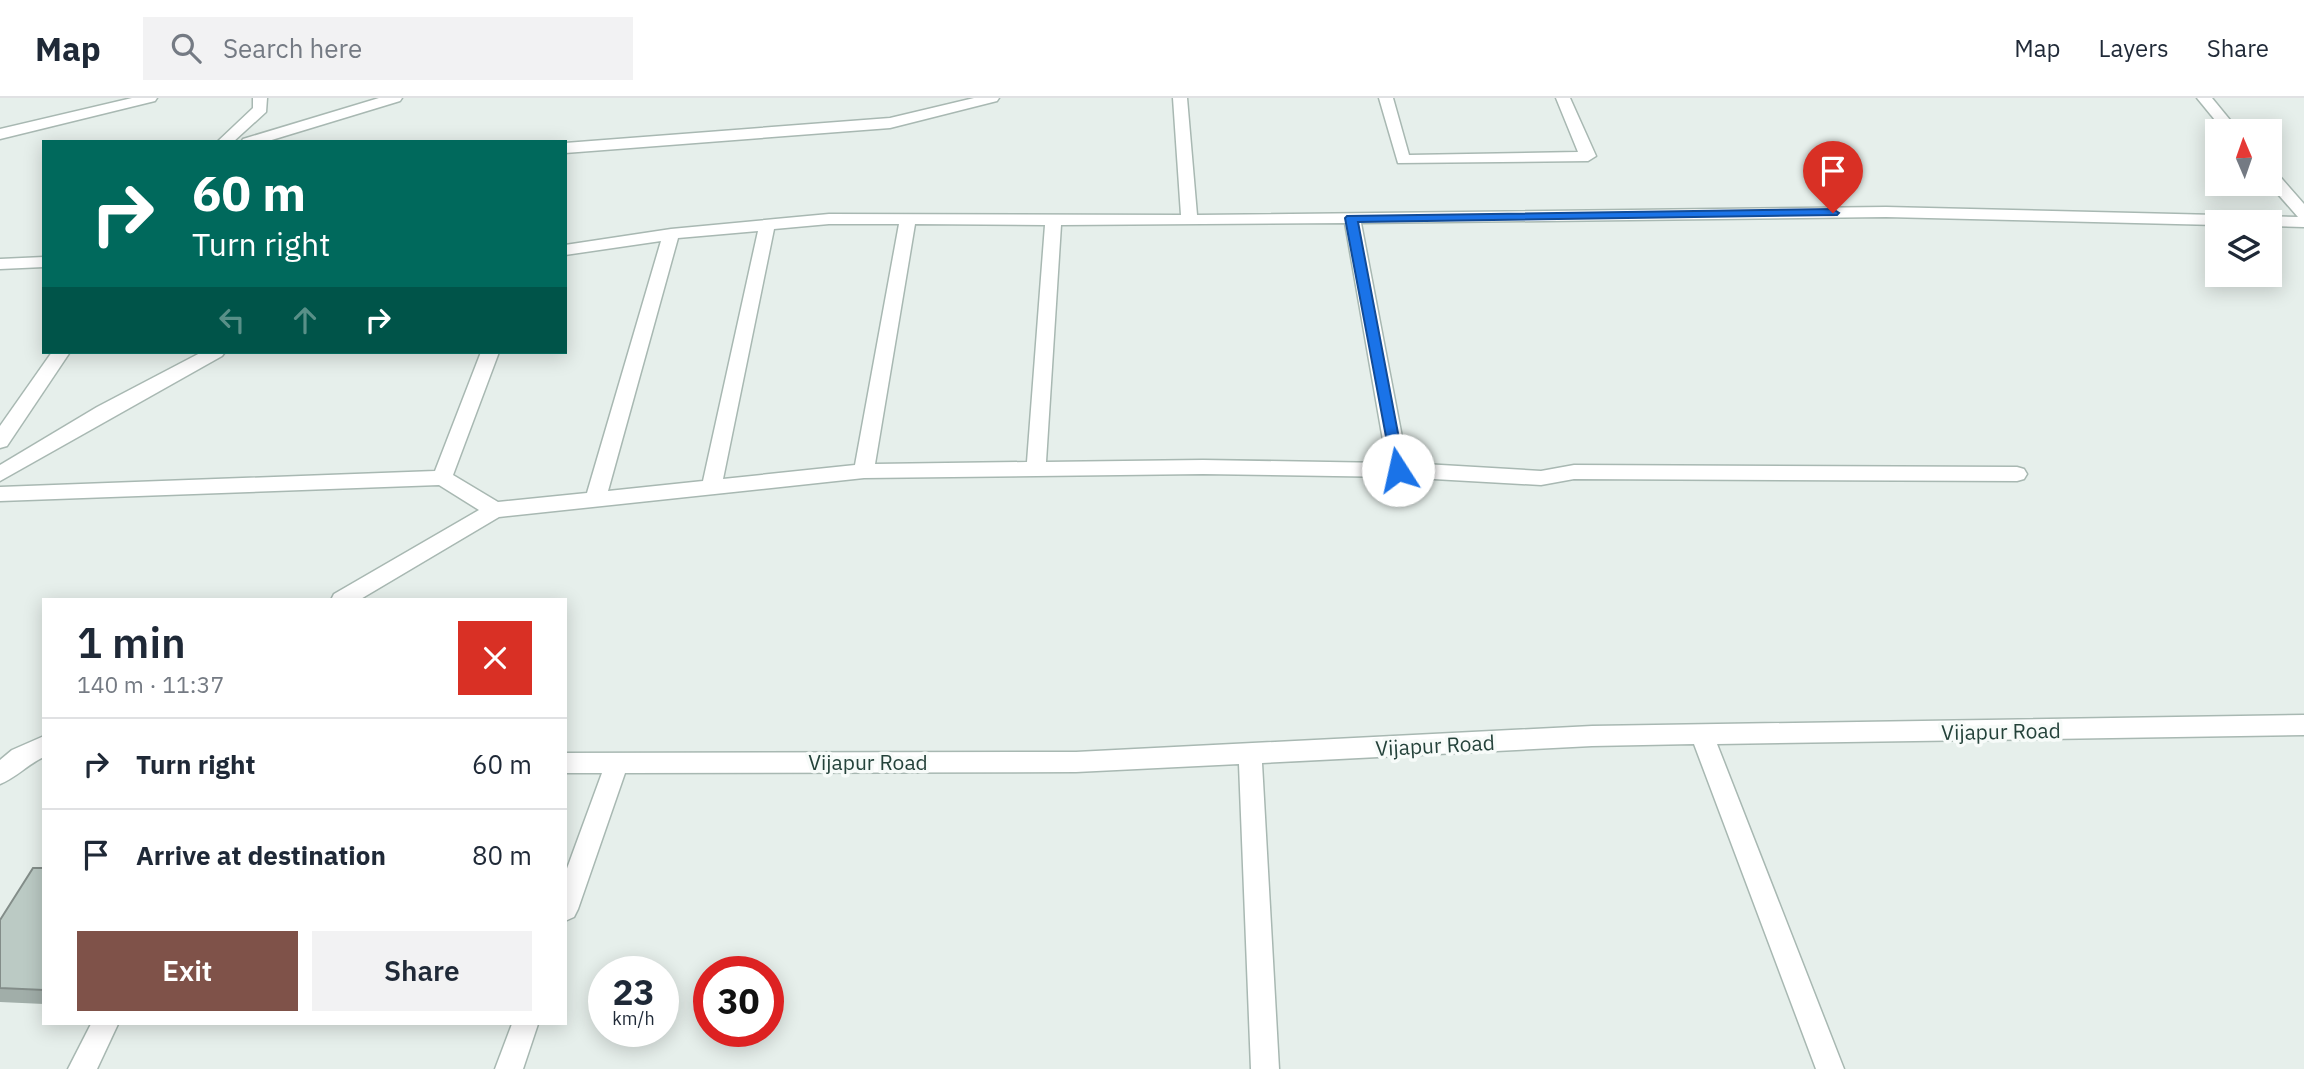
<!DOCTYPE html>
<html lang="en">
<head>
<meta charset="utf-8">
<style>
  body { margin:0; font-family:"IBM Plex Sans",sans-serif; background:#f2f2f3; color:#1f2937; height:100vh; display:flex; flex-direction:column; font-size:26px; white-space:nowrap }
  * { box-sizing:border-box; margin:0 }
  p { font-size:23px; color:#747a83 }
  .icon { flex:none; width:38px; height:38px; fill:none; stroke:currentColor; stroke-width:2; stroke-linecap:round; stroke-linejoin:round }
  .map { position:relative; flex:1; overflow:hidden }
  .side { position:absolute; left:42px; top:500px; width:525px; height:427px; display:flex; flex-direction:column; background:#fff; border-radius:0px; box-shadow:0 4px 18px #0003 }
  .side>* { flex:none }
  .hud { position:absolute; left:42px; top:42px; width:525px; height:214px; border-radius:0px; box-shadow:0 4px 18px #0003; background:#00695c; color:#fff; overflow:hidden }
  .needle { width:46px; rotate:358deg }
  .controls { position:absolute; left:2205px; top:21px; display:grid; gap:14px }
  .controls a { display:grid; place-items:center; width:77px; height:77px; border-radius:0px; background:#fff; box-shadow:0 4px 18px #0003; font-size:35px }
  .speed { position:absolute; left:588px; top:858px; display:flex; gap:14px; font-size:35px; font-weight:700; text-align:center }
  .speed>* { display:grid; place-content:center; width:91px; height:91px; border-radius:50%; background:#fff; box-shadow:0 4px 18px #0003; line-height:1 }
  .speed small { font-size:18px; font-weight:400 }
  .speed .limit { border:10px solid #d22; background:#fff; color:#111 }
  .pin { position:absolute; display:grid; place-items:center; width:60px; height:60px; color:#fff; margin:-72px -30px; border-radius:50% 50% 50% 0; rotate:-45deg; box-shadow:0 0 7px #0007 }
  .pin .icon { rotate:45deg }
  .me { position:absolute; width:77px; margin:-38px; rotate:350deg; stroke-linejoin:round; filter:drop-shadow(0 0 5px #0008) }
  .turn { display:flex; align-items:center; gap:24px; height:147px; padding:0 35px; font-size:32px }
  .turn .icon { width:91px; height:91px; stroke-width:2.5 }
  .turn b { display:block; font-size:49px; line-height:60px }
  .lanes { display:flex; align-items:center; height:66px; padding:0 35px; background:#0003; justify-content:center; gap:35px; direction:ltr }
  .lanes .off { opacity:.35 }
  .round { display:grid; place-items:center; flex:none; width:74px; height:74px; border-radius:0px; background:#f2f2f3 }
  .summary { display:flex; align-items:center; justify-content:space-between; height:119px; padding:0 35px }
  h1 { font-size:42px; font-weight:600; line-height:52px }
  .primary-button { display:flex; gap:14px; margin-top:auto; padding:14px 35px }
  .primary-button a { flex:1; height:80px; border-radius:0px; background:#7f5249; color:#fff; font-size:28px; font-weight:600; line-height:80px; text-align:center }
  .primary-button a+a { background:#f2f2f3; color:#1f2937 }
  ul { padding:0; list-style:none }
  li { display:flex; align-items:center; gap:21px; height:91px; padding:0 35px; border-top:2px solid #e0e1e3 }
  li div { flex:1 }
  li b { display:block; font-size:26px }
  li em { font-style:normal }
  header { display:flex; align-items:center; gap:42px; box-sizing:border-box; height:98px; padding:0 35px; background:#fff; border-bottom:2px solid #e0e1e3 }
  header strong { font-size:33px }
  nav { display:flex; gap:38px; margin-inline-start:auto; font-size:24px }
  .search { width:490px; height:63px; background:#f2f2f3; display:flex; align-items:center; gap:18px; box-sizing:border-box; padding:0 24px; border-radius:0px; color:#747a83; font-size:26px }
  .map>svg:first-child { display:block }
</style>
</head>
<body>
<header>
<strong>Map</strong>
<div class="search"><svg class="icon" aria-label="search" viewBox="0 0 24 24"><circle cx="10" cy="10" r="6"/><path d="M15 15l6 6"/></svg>Search here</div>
<nav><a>Map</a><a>Layers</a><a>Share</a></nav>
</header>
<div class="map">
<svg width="2304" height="971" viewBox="0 0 2304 971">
  <rect width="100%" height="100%" fill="#e6efeb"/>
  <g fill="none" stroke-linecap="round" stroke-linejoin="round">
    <defs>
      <g id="minor">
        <path d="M132 0H157L155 3 0 41V31Z"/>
        <path d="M253 0H267L266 14 233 44H217L253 10Z"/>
        <path d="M379 0H402L400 3 265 44H241L243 41Z"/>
        <path d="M974 0H999L997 3 890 30 565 55V45L890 20Z"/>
        <path d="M1173 0H1187L1197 117 1886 109 2298 119 2269 86 2270 72 2276 74 2304 106V129L2270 128V124H2217V127L1886 119 1361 125 1407 365 1541 373 1574 367 2017 369 2024 371 2027 376 2024 381 2017 383 1574 381 1541 387 1398 379 1203 376 864 380 499 419 359 502H331L334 496 479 412 439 387 0 403V389L435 373 481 254H499L453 377 498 404 587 395 661 143 565 157V147L671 131 829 116 1181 117ZM1345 125 1387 365 1203 362 1046 364 1061 127ZM829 126H899L855 367 723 381 774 131ZM915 126 1045 127 1027 364 875 366ZM758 133 703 383 608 393 678 140Z"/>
        <path d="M1379 0H1393L1409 57 1578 54 1556 0H1570L1596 58 1588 63 1398 65Z"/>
        <path d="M2197 0H2212L2239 33H2224Z"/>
        <path d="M44 159V169L0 171V161Z"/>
        <path d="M52 254H70L7 348 0 350V328Z"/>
        <path d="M202 254H225L222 258 0 383V367L97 309Z"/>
        <path d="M2304 617V637L1717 646 1844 971H1816L1694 646 1592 648 1262 665 1279 971H1251L1239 666 1076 674 625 675 578 811 574 819 565 823V776L602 675H565V655L1076 654 1592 628Z"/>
        <path d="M44 638V659C28 666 16 680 0 686V662L12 652Z"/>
        <path d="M91 926H118L97 971H68Z"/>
        <path d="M512 926H538L523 971H495Z"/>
      </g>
    </defs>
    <use href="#minor" stroke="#a8b8b2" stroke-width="3"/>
    <use href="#minor" fill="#fff" fill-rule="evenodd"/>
  </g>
  <path fill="#a1aea9" d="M44 770V906L0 904V822Z"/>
  <path fill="#bbcac4" stroke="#838d89" stroke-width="2" d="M33 770H44V892L0 890V822Z"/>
  <path fill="#1a73e8" stroke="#114b97" stroke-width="2" d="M1833 111 1839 115 1837 117 1358 124 1405 372 1403 376H1393L1345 120 1347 118Z"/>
  <g text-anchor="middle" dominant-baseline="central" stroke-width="7" stroke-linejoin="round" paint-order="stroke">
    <g font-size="21" fill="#24423a" stroke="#f7fbf9">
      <text transform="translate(2001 633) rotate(-1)">Vijapur Road</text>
      <text transform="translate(1435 647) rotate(-3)">Vijapur Road</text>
      <text x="868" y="664">Vijapur Road</text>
    </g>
  </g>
</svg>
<div class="controls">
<a><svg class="needle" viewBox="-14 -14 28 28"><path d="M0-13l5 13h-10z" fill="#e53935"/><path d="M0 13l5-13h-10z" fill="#747a83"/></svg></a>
<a><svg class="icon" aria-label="layers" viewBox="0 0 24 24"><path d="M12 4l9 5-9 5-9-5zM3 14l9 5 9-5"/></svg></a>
</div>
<div class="speed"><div>23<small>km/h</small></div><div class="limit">30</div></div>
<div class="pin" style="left:1833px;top:115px;background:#d93025"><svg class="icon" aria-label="arrive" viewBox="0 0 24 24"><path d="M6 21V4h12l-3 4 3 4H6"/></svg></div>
<svg class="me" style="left:1398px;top:372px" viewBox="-20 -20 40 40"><circle r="19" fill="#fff"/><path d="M0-13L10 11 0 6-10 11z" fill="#1a73e8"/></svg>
<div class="hud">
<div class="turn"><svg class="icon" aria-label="right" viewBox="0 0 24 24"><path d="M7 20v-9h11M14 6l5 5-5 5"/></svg><div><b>60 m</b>Turn right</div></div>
<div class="lanes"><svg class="icon off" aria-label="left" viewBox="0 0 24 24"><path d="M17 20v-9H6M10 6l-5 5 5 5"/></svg><svg class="icon off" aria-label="ahead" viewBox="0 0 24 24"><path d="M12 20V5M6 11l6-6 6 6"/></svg><svg class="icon" aria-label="right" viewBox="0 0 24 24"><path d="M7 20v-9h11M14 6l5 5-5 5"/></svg></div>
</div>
<section class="side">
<div class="summary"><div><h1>1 min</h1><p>140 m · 11:37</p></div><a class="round" style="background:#d93025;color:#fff"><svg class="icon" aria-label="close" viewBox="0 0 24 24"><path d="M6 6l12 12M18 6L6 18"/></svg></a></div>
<ul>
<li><svg class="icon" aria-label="right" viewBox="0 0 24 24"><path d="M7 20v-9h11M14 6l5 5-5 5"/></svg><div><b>Turn right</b></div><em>60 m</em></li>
<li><svg class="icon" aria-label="arrive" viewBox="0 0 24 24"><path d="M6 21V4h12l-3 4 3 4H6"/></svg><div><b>Arrive at destination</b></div><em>80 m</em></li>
</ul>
<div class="primary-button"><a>Exit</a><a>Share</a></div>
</section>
</div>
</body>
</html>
